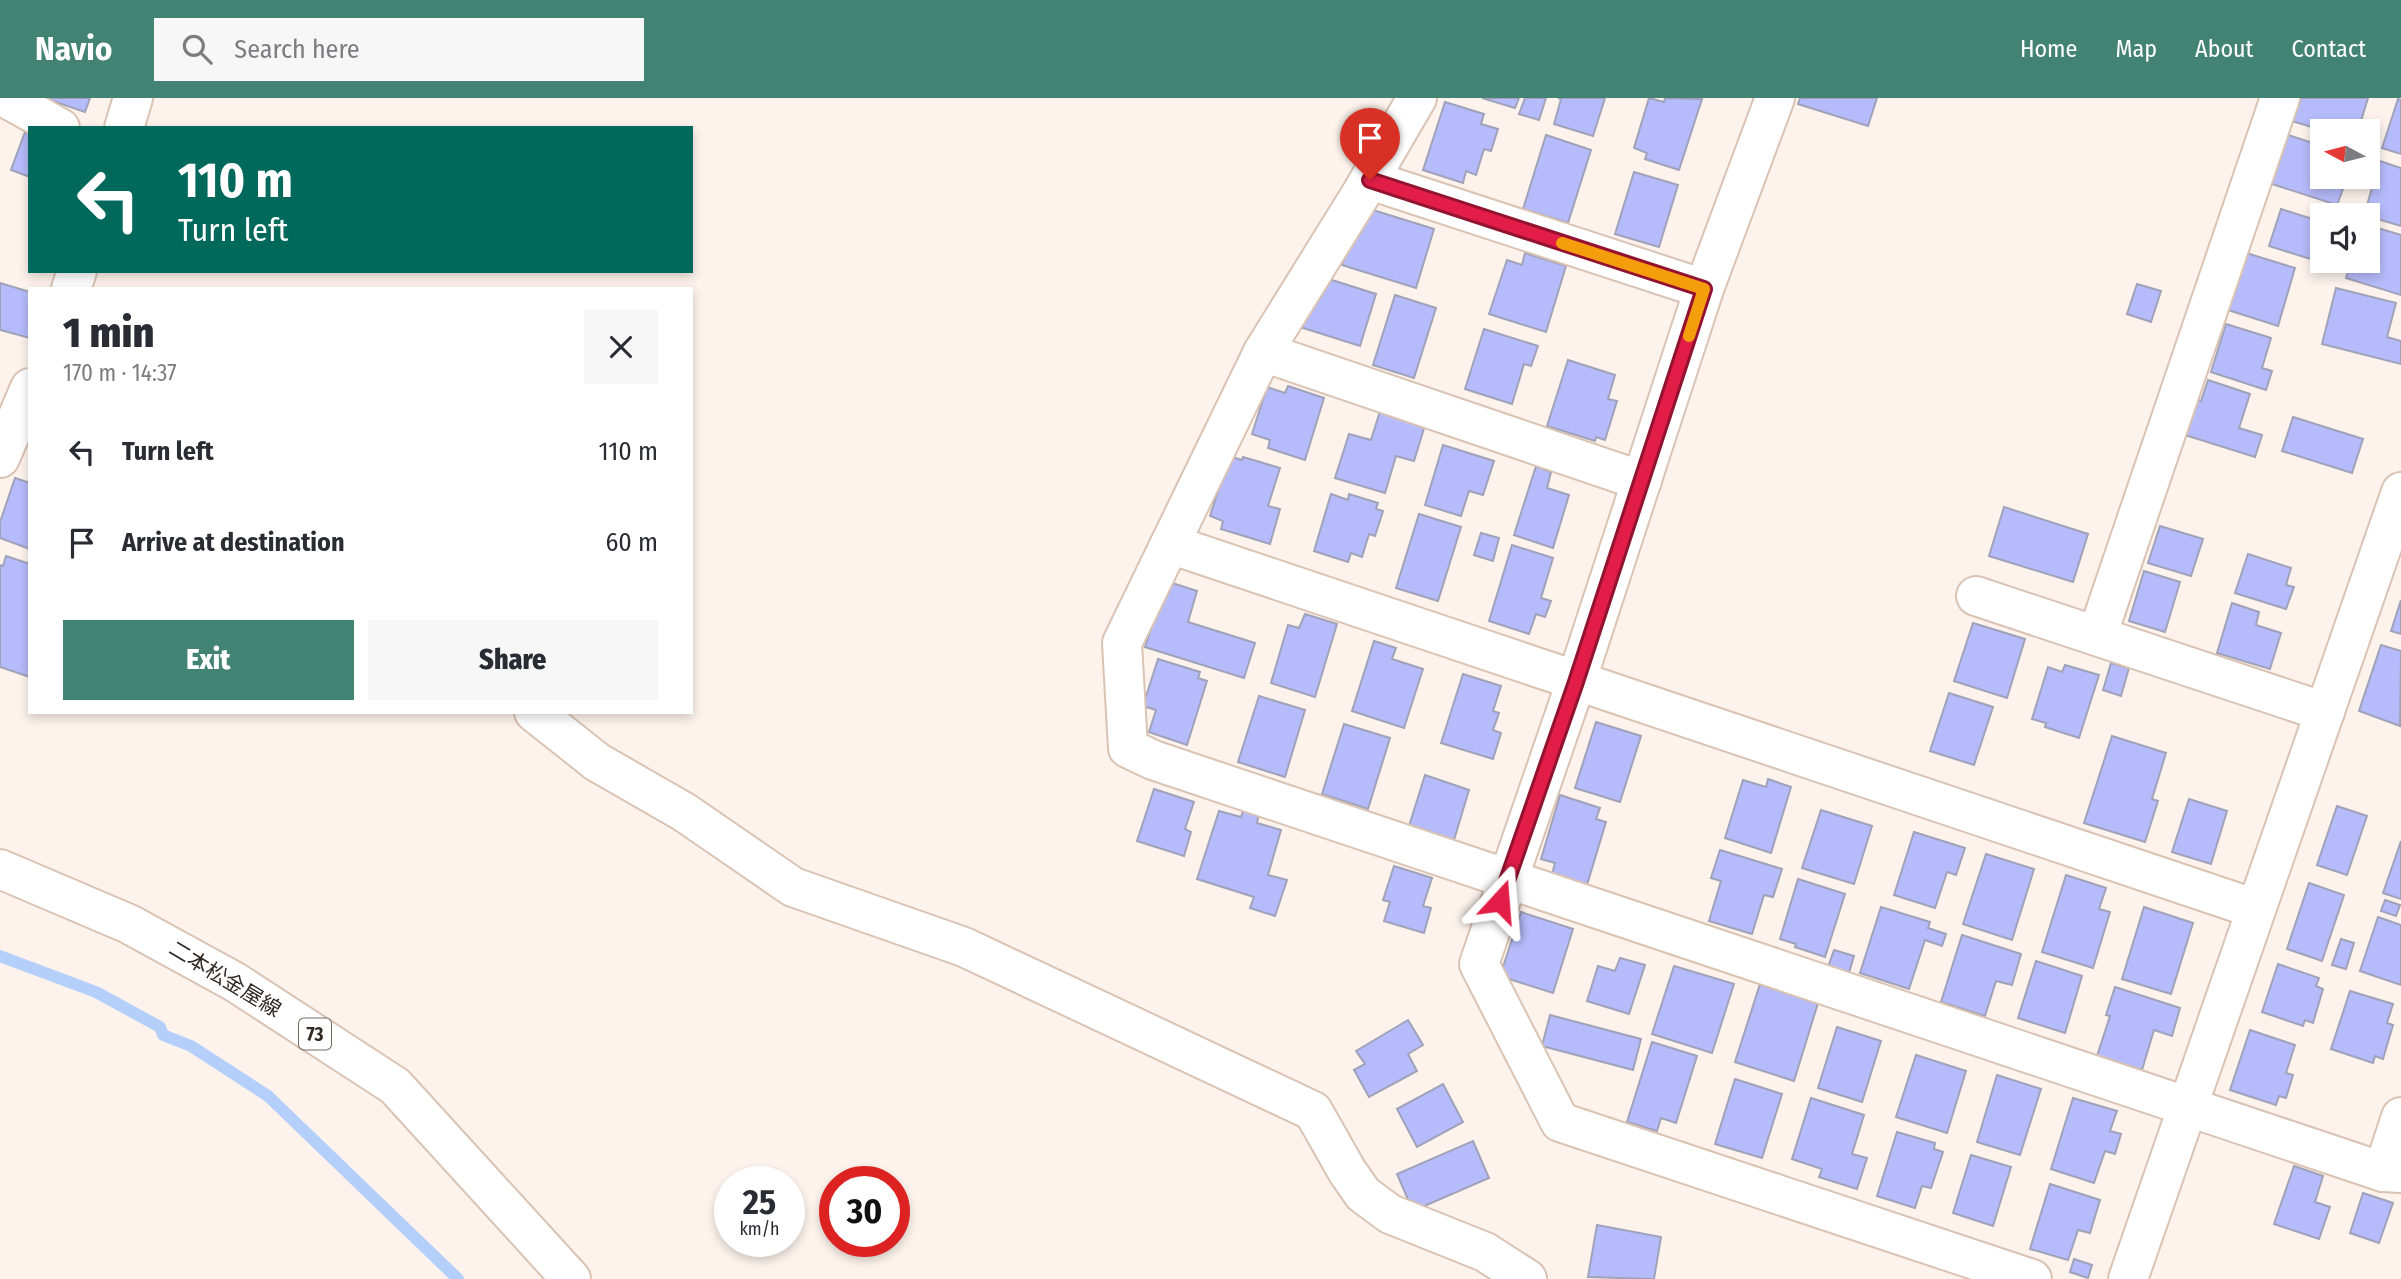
<!DOCTYPE html>
<html lang="en">
<head>
<meta charset="utf-8">
<style>
  body { margin:0; font-family:"Fira Sans Condensed","Noto Sans JP",sans-serif; background:#f7f7f7; color:#2b2b33; height:100vh; display:flex; flex-direction:column; font-size:26px; white-space:nowrap }
  * { box-sizing:border-box; margin:0 }
  p { font-size:23px; color:#7c7c81 }
  .icon { flex:none; width:38px; height:38px; fill:none; stroke:currentColor; stroke-width:2; stroke-linecap:round; stroke-linejoin:round }
  .map { position:relative; flex:1; overflow:hidden }
  .sheet { position:absolute; left:28px; top:189px; width:665px; height:427px; display:flex; flex-direction:column; background:#fff; border-radius:0px; box-shadow:0 4px 10px #0003 }
  .sheet>* { flex:none }
  .banner { position:absolute; left:28px; top:28px; width:665px; height:147px; border-radius:0px; box-shadow:0 4px 10px #0003; background:#00695c; color:#fff; overflow:hidden }
  .needle { width:46px; rotate:277deg }
  .controls { position:absolute; left:2310px; top:21px; display:grid; gap:14px }
  .controls a { display:grid; place-items:center; width:70px; height:70px; border-radius:0px; background:#fff; box-shadow:0 4px 10px #0003; font-size:35px }
  .speed { position:absolute; left:714px; top:1068px; display:flex; gap:14px; font-size:35px; font-weight:700; text-align:center }
  .speed>* { display:grid; place-content:center; width:91px; height:91px; border-radius:50%; background:#fff; box-shadow:0 4px 10px #0003; line-height:1 }
  .speed small { font-size:18px; font-weight:400 }
  .speed .limit { border:10px solid #d22; background:#fff; color:#111 }
  .pin { position:absolute; display:grid; place-items:center; width:60px; height:60px; color:#fff; margin:-72px -30px; border-radius:50% 50% 50% 0; rotate:-45deg; box-shadow:0 0 7px #0007 }
  .pin .icon { rotate:45deg }
  .me { position:absolute; width:77px; margin:-38px; rotate:19deg; stroke-linejoin:round; filter:drop-shadow(0 0 5px #0008) }
  .turn { display:flex; align-items:center; gap:24px; height:147px; padding:0 35px; font-size:32px }
  .turn .icon { width:91px; height:91px; stroke-width:2.5 }
  .turn b { display:block; font-size:49px; line-height:60px }
  .round { display:grid; place-items:center; flex:none; width:74px; height:74px; border-radius:0px; background:#f7f7f7 }
  .headline { display:flex; align-items:center; justify-content:space-between; height:119px; padding:0 35px }
  h1 { font-size:42px; font-weight:800; line-height:52px }
  .action { display:flex; gap:14px; margin-top:auto; padding:14px 35px }
  .action a { flex:1; height:80px; border-radius:0px; background:#438373; color:#fff; font-size:28px; font-weight:800; line-height:80px; text-align:center }
  .action a+a { background:#f7f7f7; color:#2b2b33 }
  ul { padding:0; list-style:none }
  li { display:flex; align-items:center; gap:21px; height:91px; padding:0 35px }
  li div { flex:1 }
  li b { display:block; font-size:26px }
  li em { font-style:normal }
  header { display:flex; align-items:center; gap:42px; box-sizing:border-box; height:98px; padding:0 35px; background:#438373; color:#fff }
  header strong { font-size:33px }
  nav { display:flex; gap:38px; margin-inline-start:auto; font-size:24px }
  .search { width:490px; height:63px; background:#f7f7f7; display:flex; align-items:center; gap:18px; box-sizing:border-box; padding:0 24px; border-radius:0px; color:#7c7c81; font-size:26px }
  .map>svg:first-child { display:block }
</style>
</head>
<body>
<header>
<strong>Navio</strong>
<div class="search"><svg class="icon" aria-label="search" viewBox="0 0 24 24"><circle cx="10" cy="10" r="6"/><path d="M15 15l6 6"/></svg>Search here</div>
<nav><a>Home</a><a>Map</a><a>About</a><a>Contact</a></nav>
</header>
<div class="map">
<svg width="2401" height="1181" viewBox="0 0 2401 1181">
  <rect width="100%" height="100%" fill="#fdf3ec"/>
  <g fill="none" stroke-linecap="round" stroke-linejoin="round">
    <path stroke="#b5cffb" stroke-width="12" d="M0 858 96 894 160 929 163 937 191 948 268 998 458 1181"/>
  </g>
  <g fill="#b6bbfb" stroke="#9fa2b9" stroke-width="2">
    <path d="M44 0H90L85 14Z"/>
    <path d="M1482 0H1519L1515 10Z"/>
    <path d="M1525 0H1546L1539 22 1519 16Z"/>
    <path d="M1558 0H1605L1593 38 1554 26 1561 1Z"/>
    <path d="M1649 0 1664 4 1665 0 1702 1 1679 72 1645 61 1647 55 1634 50Z"/>
    <path d="M1800 0H1877L1868 28 1798 6Z"/>
    <path d="M2299 0H2368L2358 33H2325L2292 23Z"/>
    <path d="M2398 1 2401 2V56L2382 50Z"/>
    <path d="M1445 4 1484 16 1481 26 1498 31 1491 53 1484 51 1476 77 1466 73 1463 85 1423 72Z"/>
    <path d="M25 34 30 36V79L11 72Z"/>
    <path d="M1546 37 1591 52 1568 125 1523 111Z"/>
    <path d="M2288 37 2322 48V75L2319 84 2343 91 2337 107 2266 84 2278 47 2284 49Z"/>
    <path d="M2380 63 2401 70V128L2364 117Z"/>
    <path d="M1634 74 1678 87 1659 149 1615 136Z"/>
    <path d="M1360 108 1434 131 1416 190 1342 167Z"/>
    <path d="M2281 111 2322 124V155L2320 164 2269 148Z"/>
    <path d="M2368 127 2401 137V197L2346 180 2351 163H2368Z"/>
    <path d="M2243 154 2295 170 2278 228 2225 211Z"/>
    <path d="M1525 155 1566 168 1546 234 1489 216 1507 162 1522 167Z"/>
    <path d="M1313 176 1376 196 1360 248 1297 228Z"/>
    <path d="M0 185 30 194V240L0 232Z"/>
    <path d="M2137 186 2161 193 2151 224 2127 216Z"/>
    <path d="M2336 190 2396 205 2387 239 2401 243V266L2322 246Z"/>
    <path d="M1395 197 1436 210 1414 280 1373 267Z"/>
    <path d="M2226 226 2271 240 2262 270 2272 273 2266 292 2211 274Z"/>
    <path d="M1484 231 1538 248 1531 268 1524 266 1512 306 1465 291Z"/>
    <path d="M1568 262 1615 277 1608 301 1617 303 1605 342 1596 339 1595 343 1547 328Z"/>
    <path d="M2208 282 2250 296 2239 330 2262 337 2255 359 2182 336 2193 300 2201 303Z"/>
    <path d="M1288 288 1324 300 1305 362 1268 350 1270 342 1252 336 1267 289 1285 295Z"/>
    <path d="M1381 310 1426 324 1414 363 1396 358 1385 395 1335 380 1349 336 1371 342Z"/>
    <path d="M2293 319 2363 341 2352 375 2282 353Z"/>
    <path d="M1443 347 1494 363 1483 397 1469 393 1461 418 1425 407Z"/>
    <path d="M1229 358 1242 362 1243 359 1280 370 1268 408 1280 411 1270 446 1221 431 1223 423 1210 418Z"/>
    <path d="M1536 368 1551 374 1547 390 1569 397 1553 450 1514 437Z"/>
    <path d="M15 380 30 385V451L0 440V424Z"/>
    <path d="M1331 396 1348 402 1349 396 1378 405 1376 411 1383 413 1375 438 1369 436 1362 459 1351 455 1348 464 1314 453Z"/>
    <path d="M2004 409 2088 436 2073 484 1989 458Z"/>
    <path d="M1419 416 1461 429 1438 503 1396 490Z"/>
    <path d="M2160 428 2203 441 2191 478 2148 465Z"/>
    <path d="M1481 435 1499 440 1493 463 1474 457Z"/>
    <path d="M1512 447 1553 460 1541 500 1551 503 1545 519 1536 516 1529 536 1489 523Z"/>
    <path d="M2248 456 2291 470 2286 487 2294 489 2286 511 2235 495Z"/>
    <path d="M6 458 30 466V579L0 569V467L3 468Z"/>
    <path d="M2144 473 2180 484 2165 534 2129 523Z"/>
    <path d="M1166 483 1197 493 1188 524 1255 545 1244 580 1145 549Z"/>
    <path d="M2401 502V536L2391 533Z"/>
    <path d="M2232 505 2259 514 2256 527 2281 535 2270 571 2217 555Z"/>
    <path d="M1305 516 1337 526 1315 599 1271 585 1288 527 1299 530Z"/>
    <path d="M1973 525 2025 541 2007 600 1954 583Z"/>
    <path d="M1374 543 1396 550 1392 561 1423 571 1404 630 1352 613Z"/>
    <path d="M2381 547 2401 553 2400 628 2359 613Z"/>
    <path d="M1158 561 1200 574 1198 580 1207 583 1187 647 1149 634 1156 612 1143 608Z"/>
    <path d="M2111 565 2129 570 2121 598 2103 592Z"/>
    <path d="M2065 567 2099 577 2079 640 2045 629 2046 625 2032 621 2048 569 2062 574Z"/>
    <path d="M1463 576 1501 588 1493 613 1499 615 1493 632 1501 635 1493 661 1441 645Z"/>
    <path d="M1949 595 1993 609 1974 667 1930 653Z"/>
    <path d="M1259 598 1305 612 1285 679 1238 664Z"/>
    <path d="M1596 624 1641 638 1620 704 1575 690Z"/>
    <path d="M1344 626 1390 640 1368 711 1322 696Z"/>
    <path d="M2112 638 2166 655 2152 701 2158 703 2145 744 2084 725Z"/>
    <path d="M1425 677 1469 692 1454 742 1409 728Z"/>
    <path d="M1768 681 1791 689 1771 755 1725 740 1743 682 1766 689Z"/>
    <path d="M1154 691 1194 704 1185 731 1191 734 1184 758 1137 743Z"/>
    <path d="M1560 697 1600 710 1596 721 1606 724 1587 787 1552 776 1555 765 1541 761Z"/>
    <path d="M2189 701 2227 713 2211 766 2172 754Z"/>
    <path d="M2337 708 2367 718 2347 777 2317 767Z"/>
    <path d="M1244 710 1259 715 1257 725 1281 732 1268 777 1287 782 1275 818 1250 810 1254 799 1197 781 1219 713 1241 719Z"/>
    <path d="M1821 712 1872 728 1854 786 1802 770Z"/>
    <path d="M1914 734 1965 750 1956 777 1947 774 1935 810 1894 797Z"/>
    <path d="M2401 743V801L2383 795Z"/>
    <path d="M1720 752 1782 771 1773 799 1764 797 1752 836 1709 823 1721 783 1711 780Z"/>
    <path d="M1986 756 2034 771 2012 842 1963 826Z"/>
    <path d="M1394 768 1432 780 1423 808 1431 810 1424 835 1384 823 1390 804 1383 802Z"/>
    <path d="M2066 777 2106 790 2099 811 2110 814 2093 870 2042 854Z"/>
    <path d="M1798 781 1845 796 1825 859 1795 849 1796 846 1780 841Z"/>
    <path d="M2309 785 2344 797 2322 863 2287 851Z"/>
    <path d="M2385 802 2400 807 2396 818 2381 813Z"/>
    <path d="M1881 809 1930 824 1928 830 1946 836 1942 848 1925 842 1909 891 1860 875Z"/>
    <path d="M2144 809 2193 825 2171 896 2122 881Z"/>
    <path d="M1521 814 1573 831 1553 895 1500 878Z"/>
    <path d="M2378 819 2401 827V887L2360 873Z"/>
    <path d="M1962 837 2021 856 2012 887 1996 883 1985 918 1941 904Z"/>
    <path d="M2341 841 2354 845 2346 871 2332 867Z"/>
    <path d="M1834 852 1854 858 1848 878 1827 872Z"/>
    <path d="M1620 860 1645 867 1629 916 1587 903 1598 868 1615 873Z"/>
    <path d="M2036 863 2082 878 2065 935 2018 920Z"/>
    <path d="M2278 866 2319 880 2316 888 2323 891 2313 925 2305 922 2303 928 2262 914Z"/>
    <path d="M1674 868 1734 886 1712 955 1652 936Z"/>
    <path d="M1760 886 1818 905 1794 983 1735 964Z"/>
    <path d="M2115 889 2180 910 2172 938 2154 932 2142 972 2097 958 2110 918 2106 917Z"/>
    <path d="M2350 893 2393 906 2387 925 2393 927 2383 961 2375 958 2373 965 2331 951Z"/>
    <path d="M1550 917 1641 941 1633 972 1542 948Z"/>
    <path d="M1408 922 1423 947 1408 956 1417 973 1369 999 1354 972 1365 966 1356 953Z"/>
    <path d="M1837 929 1881 943 1862 1004 1818 990Z"/>
    <path d="M2250 932 2295 947 2286 975 2293 977 2286 1000 2279 998 2276 1007 2230 992Z"/>
    <path d="M1652 944 1697 958 1676 1025 1661 1020 1657 1033 1627 1024Z"/>
    <path d="M1916 957 1966 973 1947 1035 1896 1019Z"/>
    <path d="M1997 977 2041 991 2020 1057 1977 1044Z"/>
    <path d="M1735 981 1782 996 1762 1060 1715 1046Z"/>
    <path d="M1443 986 1463 1024 1417 1049 1397 1011Z"/>
    <path d="M1811 1000 1864 1017 1852 1056 1867 1060 1857 1091 1819 1079 1822 1071 1792 1061Z"/>
    <path d="M2073 1000 2117 1013 2110 1033 2121 1036 2115 1056 2105 1053 2094 1085 2051 1071Z"/>
    <path d="M1897 1034 1935 1045 1934 1051 1943 1054 1931 1090 1922 1088 1915 1110 1877 1098Z"/>
    <path d="M1473 1043 1489 1080 1413 1113 1397 1076Z"/>
    <path d="M1971 1057 2011 1069 1993 1128 1953 1115Z"/>
    <path d="M2294 1068 2323 1078 2315 1104 2330 1109 2319 1141 2274 1126Z"/>
    <path d="M2050 1086 2100 1102 2090 1135 2078 1132 2068 1162 2030 1151Z"/>
    <path d="M2363 1095 2393 1105 2379 1145 2350 1135Z"/>
    <path d="M1597 1127 1661 1139 1654 1181 1588 1179Z"/>
    <path d="M2074 1161 2092 1167 2088 1180 2070 1174Z"/>
  </g>
  <g fill="none" stroke-linecap="round" stroke-linejoin="round">
    <defs>
      <g id="minor">
        <path d="M6 0 60 30"/>
        <path d="M1417 0 1361 96 1263 254 1122 545 1128 650 1153 662C1562 801 1974 933 2383 1074L2401 1075"/>
        <path d="M1775 0 1704 191 1576 584 1479 866 1560 1024 2032 1181"/>
        <path d="M124 30 133 0"/>
        <path d="M1370 82 1704 191"/>
        <path d="M71 191 77 173"/>
        <path d="M1263 254 1642 383"/>
        <path d="M0 360 30 290"/>
        <path d="M1170 446 2256 811"/>
        <path d="M1976 498 2325 614"/>
        <path d="M2097 538 2280 0"/>
        <path d="M534 614 597 664 684 714 793 789 964 849 1313 1013 1347 1073 1363 1096 1390 1116 1485 1154 1527 1181"/>
        <path d="M2383 1074 2401 1019"/>
        <path d="M2128 1181 2401 394"/>
      </g>
      <path id="major" d="M0 771 129 826 235 884 395 988 571 1181"/>
    </defs>
    <use href="#minor" stroke="#dac3b3" stroke-width="42"/>
    <use href="#major" stroke="#dac3b3" stroke-width="42"/>
    <use href="#minor" stroke="#fff" stroke-width="38"/>
    <use href="#major" stroke="#fff" stroke-width="38"/>
  </g>
  <g fill="none" stroke-linecap="round" stroke-linejoin="round">
    <defs>
      <path id="route" d="M1370 82 1704 191 1576 584 1500 803"/>
    </defs>
    <use href="#route" stroke="#92132f" stroke-width="18"/>
    <use href="#route" stroke="#e11d48" stroke-width="12"/>
    <path stroke="#f59e0b" stroke-width="12" d="M1562 145 1704 191 1689 238"/>
  </g>
  <g text-anchor="middle" dominant-baseline="central" stroke-width="7" stroke-linejoin="round" paint-order="stroke">
    <rect fill="#fff" stroke="#706965" stroke-width="2" x="299" y="920.5" width="32" height="31" rx="5"/>
    <g font-size="19" font-weight="bold" fill="#322923">
      <text x="315" y="936">73</text>
    </g>
    <g font-size="21" fill="#322923" stroke="#fff">
      <text transform="translate(225 881) rotate(31)">二本松金屋線</text>
    </g>
  </g>
</svg>
<div class="controls">
<a><svg class="needle" viewBox="-14 -14 28 28"><path d="M0-13l5 13h-10z" fill="#e53935"/><path d="M0 13l5-13h-10z" fill="#7c7c81"/></svg></a>
<a><svg class="icon" aria-label="sound" viewBox="0 0 24 24"><path d="M4 9h4l5-4v14l-5-4H4zM17 9q2 3 0 6"/></svg></a>
</div>
<div class="speed"><div>25<small>km/h</small></div><div class="limit">30</div></div>
<div class="pin" style="left:1370px;top:82px;background:#d93025"><svg class="icon" aria-label="arrive" viewBox="0 0 24 24"><path d="M6 21V4h12l-3 4 3 4H6"/></svg></div>
<svg class="me" style="left:1500px;top:803px" viewBox="-20 -20 40 40"><path d="M0-17L14 15 0 8-14 15z" fill="#e11d48" stroke="#fff" stroke-width="4"/></svg>
<div class="banner">
<div class="turn"><svg class="icon" aria-label="left" viewBox="0 0 24 24"><path d="M17 20v-9H6M10 6l-5 5 5 5"/></svg><div><b>110 m</b>Turn left</div></div>
</div>
<section class="sheet">
<div class="headline"><div><h1>1 min</h1><p>170 m · 14:37</p></div><a class="round"><svg class="icon" aria-label="close" viewBox="0 0 24 24"><path d="M6 6l12 12M18 6L6 18"/></svg></a></div>
<ul>
<li><svg class="icon" aria-label="left" viewBox="0 0 24 24"><path d="M17 20v-9H6M10 6l-5 5 5 5"/></svg><div><b>Turn left</b></div><em>110 m</em></li>
<li><svg class="icon" aria-label="arrive" viewBox="0 0 24 24"><path d="M6 21V4h12l-3 4 3 4H6"/></svg><div><b>Arrive at destination</b></div><em>60 m</em></li>
</ul>
<div class="action"><a>Exit</a><a>Share</a></div>
</section>
</div>
</body>
</html>
